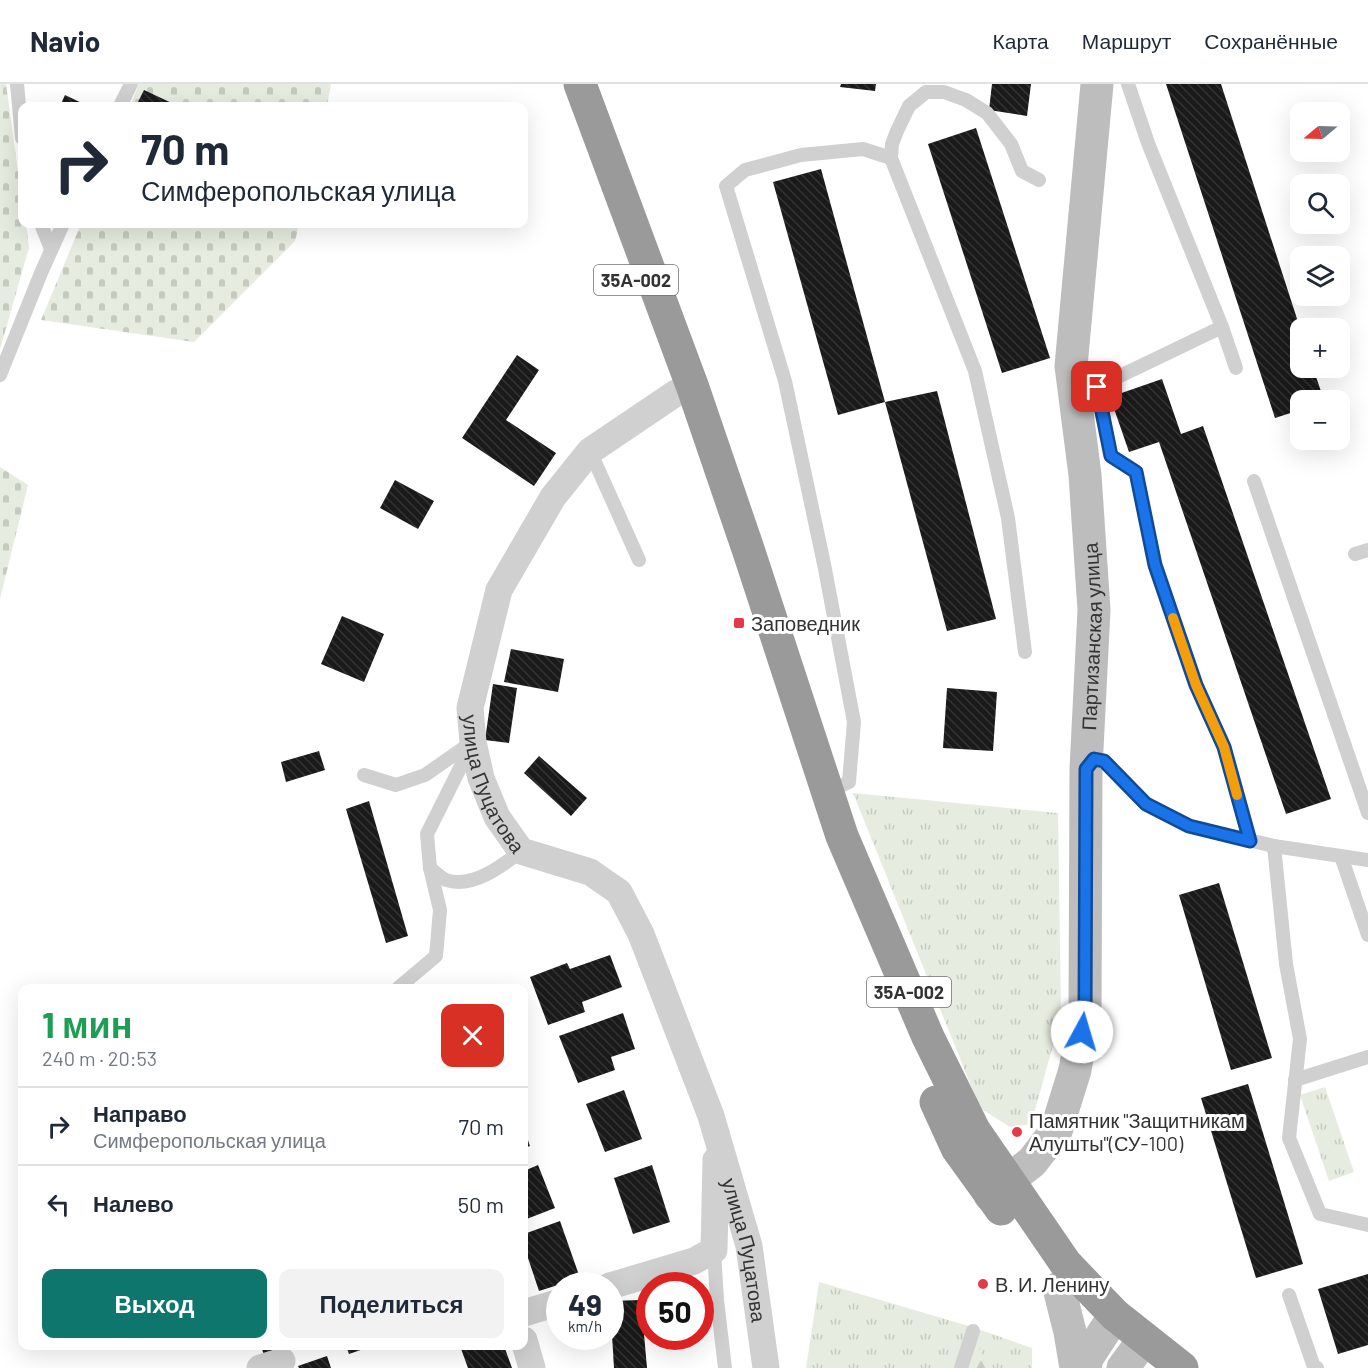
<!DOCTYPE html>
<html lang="ru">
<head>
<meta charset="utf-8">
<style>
  body { margin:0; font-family:Barlow,sans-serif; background:#f2f2f3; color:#1f2937; height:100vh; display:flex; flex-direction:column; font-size:22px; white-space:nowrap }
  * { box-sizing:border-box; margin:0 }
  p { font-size:20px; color:#747a83 }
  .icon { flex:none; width:33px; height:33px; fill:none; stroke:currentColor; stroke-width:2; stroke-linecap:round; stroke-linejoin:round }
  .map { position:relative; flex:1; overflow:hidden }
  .sheet { position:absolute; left:18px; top:900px; width:510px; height:366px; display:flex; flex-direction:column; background:#fff; border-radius:12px; box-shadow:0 6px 24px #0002 }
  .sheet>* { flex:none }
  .guide { position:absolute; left:18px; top:18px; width:510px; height:126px; border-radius:12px; box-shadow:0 6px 24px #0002; background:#fff; color:#1f2937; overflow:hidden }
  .needle { width:39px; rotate:251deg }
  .buttons { position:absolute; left:1290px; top:18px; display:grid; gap:12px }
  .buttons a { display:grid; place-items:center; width:60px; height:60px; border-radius:12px; background:#fff; box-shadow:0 6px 24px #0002; font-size:30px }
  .speed { position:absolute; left:546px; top:1188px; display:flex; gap:12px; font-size:30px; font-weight:700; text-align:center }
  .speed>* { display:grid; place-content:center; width:78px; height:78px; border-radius:50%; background:#fff; box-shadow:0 6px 24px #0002; line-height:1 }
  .speed small { font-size:15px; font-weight:400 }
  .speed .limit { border:9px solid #d22; background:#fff; color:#111 }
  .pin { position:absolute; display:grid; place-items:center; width:51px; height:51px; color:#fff; margin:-26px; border-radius:12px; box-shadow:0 3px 9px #0006 }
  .me { position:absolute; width:66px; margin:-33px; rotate:6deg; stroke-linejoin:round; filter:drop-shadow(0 0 4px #0008) }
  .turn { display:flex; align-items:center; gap:21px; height:126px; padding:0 24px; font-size:27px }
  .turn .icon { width:78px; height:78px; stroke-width:2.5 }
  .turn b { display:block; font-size:42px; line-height:51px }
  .round { display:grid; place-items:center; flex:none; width:63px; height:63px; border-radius:12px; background:#f2f2f3 }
  .overview { display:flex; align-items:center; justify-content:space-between; height:102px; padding:0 24px }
  h1 { font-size:36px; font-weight:700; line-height:45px; color:#1e9e55 }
  .button { display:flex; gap:12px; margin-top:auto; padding:12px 24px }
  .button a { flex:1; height:69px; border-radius:12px; background:#0f766e; color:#fff; font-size:24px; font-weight:700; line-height:69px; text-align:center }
  .button a+a { background:#f2f2f3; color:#1f2937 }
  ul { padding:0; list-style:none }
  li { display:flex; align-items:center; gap:18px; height:78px; padding:0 24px; border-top:2px solid #e0e1e3 }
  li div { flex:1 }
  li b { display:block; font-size:22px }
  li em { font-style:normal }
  header { display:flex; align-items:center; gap:36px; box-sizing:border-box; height:84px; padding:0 30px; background:#fff; border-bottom:2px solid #e0e1e3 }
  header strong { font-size:28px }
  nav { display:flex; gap:33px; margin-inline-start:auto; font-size:21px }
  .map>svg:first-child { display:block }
</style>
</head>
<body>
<header>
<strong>Navio</strong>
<nav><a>Карта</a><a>Маршрут</a><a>Сохранённые</a></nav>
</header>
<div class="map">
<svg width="1368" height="1284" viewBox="0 0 1368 1284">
  <defs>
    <pattern id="grass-tufts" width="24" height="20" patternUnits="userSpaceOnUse" patternTransform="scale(1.5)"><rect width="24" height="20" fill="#e6ecdf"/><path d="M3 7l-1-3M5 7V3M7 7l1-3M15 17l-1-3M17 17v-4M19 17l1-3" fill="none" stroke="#c6cbc0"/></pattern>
    <pattern id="forest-firs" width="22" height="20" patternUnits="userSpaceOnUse" patternTransform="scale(1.5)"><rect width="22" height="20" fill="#e6ecdf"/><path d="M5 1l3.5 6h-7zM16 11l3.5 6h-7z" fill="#c6cbc0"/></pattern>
    <pattern id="cemetery-stones" width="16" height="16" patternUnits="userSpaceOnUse" patternTransform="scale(1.5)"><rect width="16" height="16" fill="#e6ecdf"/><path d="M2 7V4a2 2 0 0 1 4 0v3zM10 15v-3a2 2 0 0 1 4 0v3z" fill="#c6cbc0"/></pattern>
    <pattern id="building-back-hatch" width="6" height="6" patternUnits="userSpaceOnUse" patternTransform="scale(1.5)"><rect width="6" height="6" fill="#1a1a1a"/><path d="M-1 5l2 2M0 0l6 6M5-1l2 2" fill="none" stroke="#333"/></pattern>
  </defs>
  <rect width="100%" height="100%" fill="#fff"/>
  <g fill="url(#grass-tufts)">
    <path d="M853 709 1058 729 1061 933 1031 1040 1010 1043 980 1024Z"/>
    <path d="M1325 1003 1354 1088 1329 1097 1300 1011Z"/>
    <path d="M819 1198 972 1243 1032 1264V1284H806Z"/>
  </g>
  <path fill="url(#forest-firs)" d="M974 1255 990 1284H965Z"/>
  <g fill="url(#cemetery-stones)">
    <path d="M0 0H6L22 117V140H26L29 164 0 265Z"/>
    <path d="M139 0H331L327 22H130Z"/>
    <path d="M81 140H299L295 157 194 258 41 236Z"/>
    <path d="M0 383 28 401 0 515Z"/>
  </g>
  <g fill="url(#building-back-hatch)">
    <path d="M841 0H876L875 7 840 3Z"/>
    <path d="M992 0H1031L1027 32 989 26Z"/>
    <path d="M1166 0H1221L1300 244V284H1313L1324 316H1300V326L1275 334Z"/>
    <path d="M144 6 178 22H136Z"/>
    <path d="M65 11 88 22H60Z"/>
    <path d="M976 44 1050 274 1002 289 928 60Z"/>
    <path d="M821 85 885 318 937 307 996 535 947 547 885 318 838 331 773 98Z"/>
    <path d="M517 271 539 286 506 336 556 369 534 402 462 354Z"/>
    <path d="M1162 295 1181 350 1203 342 1331 715 1286 730 1159 358 1129 368 1110 313Z"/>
    <path d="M395 396 434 417 418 445 380 424Z"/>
    <path d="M342 532 384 550 364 598 321 580Z"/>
    <path d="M511 565 564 575 558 608 504 598Z"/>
    <path d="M493 600 517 604 509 659 485 656Z"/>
    <path d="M947 604 997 608 993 667 943 664Z"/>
    <path d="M319 667 325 686 286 698 281 678Z"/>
    <path d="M539 672 587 714 571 732 524 689Z"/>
    <path d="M369 717 408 852 386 859 346 725Z"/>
    <path d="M1219 799 1272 974 1231 986 1179 811Z"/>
    <path d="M610 871 622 903 582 918 585 928 548 941 530 893 567 879 570 885Z"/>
    <path d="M623 929 635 965 611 973 615 986 578 999 559 952Z"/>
    <path d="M1248 1000 1303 1180 1256 1194 1201 1014Z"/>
    <path d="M624 1006 642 1055 605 1068 586 1020Z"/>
    <path d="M524 1045 530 1062 524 1064Z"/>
    <path d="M538 1081 555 1124 524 1136V1087Z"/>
    <path d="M652 1081 670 1138 633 1150 614 1094Z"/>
    <path d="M560 1137 580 1194 539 1207 524 1162V1150Z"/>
    <path d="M1368 1190V1261L1338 1270 1318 1205Z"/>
    <path d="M641 1216 647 1284H614L610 1217Z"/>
    <path d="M261 1262H275L278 1269 265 1274Z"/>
    <path d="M346 1262H372L349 1270Z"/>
    <path d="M460 1262H504L512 1284H468Z"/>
    <path d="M327 1272 331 1284H299L298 1282Z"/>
  </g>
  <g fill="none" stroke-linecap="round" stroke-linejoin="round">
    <g stroke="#d0d0d0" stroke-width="14">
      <path d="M17 0 22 54"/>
      <path d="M1128 0 1148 59 1222 243 1097 303 1111 372 1136 388 1155 481 1196 601 1224 663 1250 757"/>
      <path d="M120 22 131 0"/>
      <path d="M41 140 51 165"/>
      <path d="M1222 243 1236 284"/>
      <path d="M0 291 41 189 63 140"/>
      <path d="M590 367 639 476"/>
      <path d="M1254 397 1368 729"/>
      <path d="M1355 470 1368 466"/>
      <path d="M1025 568 1008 434 975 287 891 74 892 60 897 47 909 22 926 8H944L966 16 987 29 1011 60 1022 87 1039 96"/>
      <path d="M1089 681 1094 675 1104 677 1146 720 1189 742 1274 762 1368 776"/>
      <path d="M364 691 396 701 425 691 471 659"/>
      <path d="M828 708 849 698 854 638 824 480 785 297 726 102 745 86 801 71 863 65 891 74"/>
      <path d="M1274 762 1286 880 1300 955 1289 1054 1320 1130 1368 1141"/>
      <path d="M1341 772 1368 851"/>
      <path d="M430 784C435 788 441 794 446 796 472 805 502 782 521 767"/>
      <path d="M398 904 436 872 440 826 430 784 427 750 472 660"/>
      <path d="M1295 996 1368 973"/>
      <path d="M714 1166 717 1216 725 1284"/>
      <path d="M1289 1211 1314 1283 1317 1284"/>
      <path d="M961 1284 973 1247"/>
    </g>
    <g stroke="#d0d0d0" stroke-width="27">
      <path id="s1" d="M676 309 590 367 553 413 499 506 470 624 473 658 481 694 497 733 521 767 590 788 619 808 641 850 711 1032 749 1162 766 1284"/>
      <path d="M610 1202 694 1177 714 1166 716 1076"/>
      <path d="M524 1229 560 1218"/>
      <path d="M524 1256 532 1284"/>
      <path d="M260 1284 282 1277"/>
    </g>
    <g stroke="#bdbdbd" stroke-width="33">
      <path id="s2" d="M990 1111 1032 1078 1056 1047 1075 986 1085 929 1086 685 1094 526 1085 391 1071 282 1097 0"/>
      <path d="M1059 1204 1070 1248 1076 1284"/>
      <path d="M1085 1284 1087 1274 1115 1231"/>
      <path d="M1123 1284 1144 1255"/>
    </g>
    <g stroke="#9a9a9a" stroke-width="33">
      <path d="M580 0 693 304 749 468 842 752 928 953 974 1046 1066 1180 1115 1231 1182 1284"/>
      <path d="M936 1018 957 1064 1001 1125"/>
    </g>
  </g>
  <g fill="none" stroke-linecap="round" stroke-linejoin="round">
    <defs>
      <path id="route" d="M1082 948 1085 929 1086 685 1094 675 1104 677 1146 720 1189 742 1250 757 1224 663 1196 601 1155 481 1136 388 1111 372 1097 303"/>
    </defs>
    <use href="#route" stroke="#114b97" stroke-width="15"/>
    <use href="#route" stroke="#1a73e8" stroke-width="10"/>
    <path stroke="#f59e0b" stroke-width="10" d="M1173 534 1196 601 1224 663 1237 711"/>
  </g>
  <g fill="#e63946" stroke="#fff" stroke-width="2">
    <rect x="733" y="533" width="12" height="12" rx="3"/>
    <circle cx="1017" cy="1048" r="6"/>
    <circle cx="983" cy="1200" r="6"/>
  </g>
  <g text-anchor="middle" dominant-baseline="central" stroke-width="6" stroke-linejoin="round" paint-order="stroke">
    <g fill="#fff" stroke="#707070" stroke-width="1.5">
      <rect x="594" y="181" width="84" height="30" rx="4.5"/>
      <rect x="867" y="893" width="84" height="30" rx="4.5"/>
    </g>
    <g font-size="18" font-weight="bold" fill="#333">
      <text x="636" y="196">35А-002</text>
      <text x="909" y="908">35А-002</text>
    </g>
    <g font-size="20" fill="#333" stroke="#fff" text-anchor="start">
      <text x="751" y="539">Заповедник</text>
      <text x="1029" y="1036">Памятник "Защитникам<tspan x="1029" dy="23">Алушты"(СУ-100)</tspan></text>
      <text x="995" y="1200">В. И. Ленину</text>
    </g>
    <g font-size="20" fill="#333" stroke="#fff">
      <text stroke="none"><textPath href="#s2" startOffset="591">Партизанская улица</textPath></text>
      <text stroke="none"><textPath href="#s1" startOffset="472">улица Пуцатова</textPath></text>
      <text stroke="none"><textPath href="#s1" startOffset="1035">улица Пуцатова</textPath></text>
    </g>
  </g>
</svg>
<div class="buttons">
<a><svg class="needle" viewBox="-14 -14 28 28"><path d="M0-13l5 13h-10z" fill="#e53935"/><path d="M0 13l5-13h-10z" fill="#747a83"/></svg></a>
<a><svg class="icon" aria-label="search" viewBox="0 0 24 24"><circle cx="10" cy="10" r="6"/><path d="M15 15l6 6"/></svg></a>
<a><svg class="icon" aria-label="layers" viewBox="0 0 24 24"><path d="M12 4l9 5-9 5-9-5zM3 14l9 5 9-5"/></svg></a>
<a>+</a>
<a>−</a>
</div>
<div class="speed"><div>49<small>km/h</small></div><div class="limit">50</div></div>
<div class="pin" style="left:1097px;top:303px;background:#d93025"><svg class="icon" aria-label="arrive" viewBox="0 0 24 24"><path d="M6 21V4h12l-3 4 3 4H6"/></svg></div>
<svg class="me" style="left:1082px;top:948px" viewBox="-20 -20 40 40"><circle r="19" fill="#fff"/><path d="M0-13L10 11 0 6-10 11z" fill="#1a73e8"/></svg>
<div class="guide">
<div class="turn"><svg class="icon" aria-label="right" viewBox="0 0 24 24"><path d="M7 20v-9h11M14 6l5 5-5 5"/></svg><div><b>70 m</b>Симферопольская улица</div></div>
</div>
<section class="sheet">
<div class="overview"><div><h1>1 мин</h1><p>240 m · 20:53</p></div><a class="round" style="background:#d93025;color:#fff"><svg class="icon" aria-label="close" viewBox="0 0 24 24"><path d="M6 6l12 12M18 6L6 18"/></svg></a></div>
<ul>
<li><svg class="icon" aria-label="right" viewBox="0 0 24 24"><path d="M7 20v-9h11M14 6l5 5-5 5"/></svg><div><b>Направо</b><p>Симферопольская улица</p></div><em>70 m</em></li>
<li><svg class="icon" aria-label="left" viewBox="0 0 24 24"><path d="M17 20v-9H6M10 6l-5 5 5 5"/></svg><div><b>Налево</b></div><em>50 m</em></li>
</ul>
<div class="button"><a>Выход</a><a>Поделиться</a></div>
</section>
</div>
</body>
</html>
